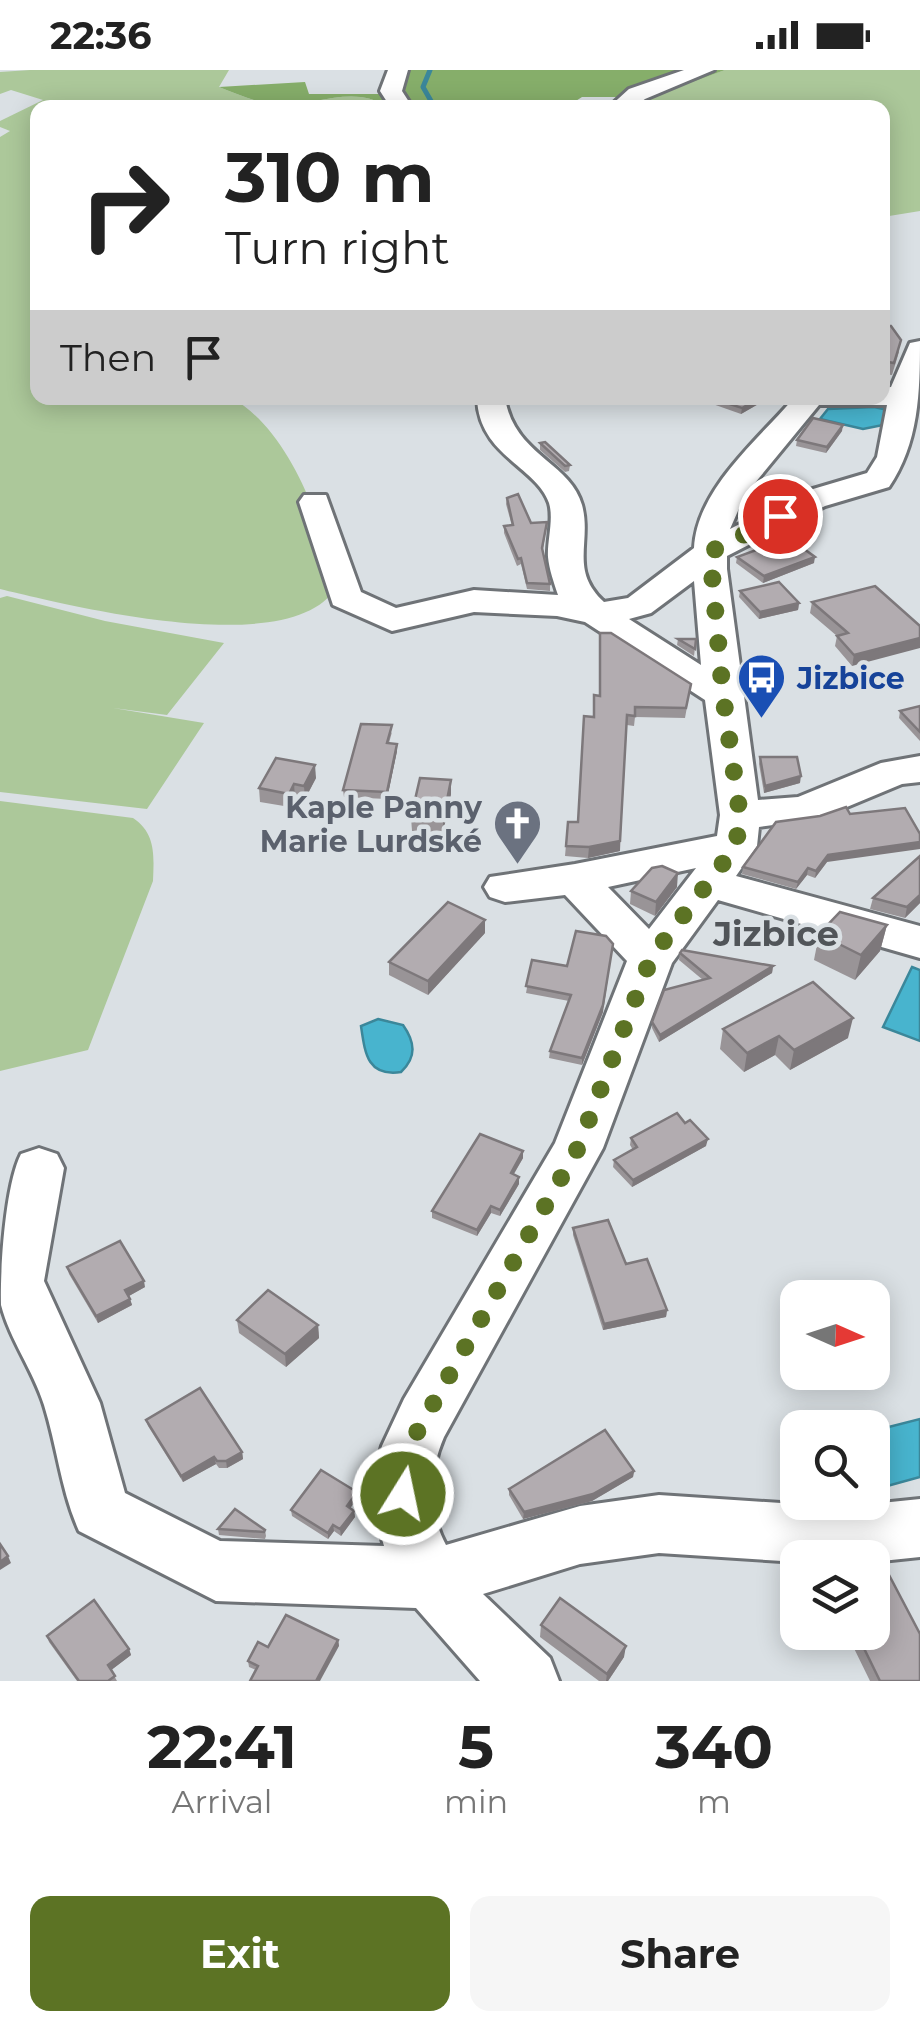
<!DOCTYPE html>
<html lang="en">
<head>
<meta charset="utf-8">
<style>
  body { margin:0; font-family:Montserrat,sans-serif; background:#f6f6f6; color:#222; height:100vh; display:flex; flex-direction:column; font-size:38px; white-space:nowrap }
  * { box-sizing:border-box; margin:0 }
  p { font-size:32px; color:#767676 }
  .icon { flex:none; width:55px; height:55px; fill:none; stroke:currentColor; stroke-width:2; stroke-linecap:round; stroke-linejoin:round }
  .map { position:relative; height:1611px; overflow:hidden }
  .drawer { display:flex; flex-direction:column; background:#fff; flex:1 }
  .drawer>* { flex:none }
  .banner { position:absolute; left:30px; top:30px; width:860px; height:305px; border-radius:20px; box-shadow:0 5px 25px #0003; background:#fff; color:#222; overflow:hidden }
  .needle { width:65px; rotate:93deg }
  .buttons { position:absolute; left:780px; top:1210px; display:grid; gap:20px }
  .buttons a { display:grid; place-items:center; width:110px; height:110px; border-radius:20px; background:#fff; box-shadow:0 5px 25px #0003; font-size:50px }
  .pin { position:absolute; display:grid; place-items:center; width:85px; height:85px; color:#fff; margin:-42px; border:5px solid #fff; border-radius:50%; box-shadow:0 2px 10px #0007 }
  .me { position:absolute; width:110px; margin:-55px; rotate:10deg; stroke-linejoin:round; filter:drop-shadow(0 0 8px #0008) }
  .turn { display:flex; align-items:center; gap:35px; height:210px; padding:0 30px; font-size:45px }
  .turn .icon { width:130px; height:130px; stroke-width:2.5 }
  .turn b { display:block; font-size:70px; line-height:85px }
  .then { display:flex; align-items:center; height:95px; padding:0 30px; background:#0003; gap:20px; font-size:38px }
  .eta { display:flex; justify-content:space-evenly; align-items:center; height:170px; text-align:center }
  .eta b { font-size:60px; font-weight:700; line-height:70px }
  .button { display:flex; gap:20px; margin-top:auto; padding:20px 30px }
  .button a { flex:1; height:115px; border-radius:20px; background:#5c7324; color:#fff; font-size:40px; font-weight:700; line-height:115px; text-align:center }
  .button a+a { background:#f6f6f6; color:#222 }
  .status { display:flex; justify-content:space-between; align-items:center; height:70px; padding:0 50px; background:#fff; direction:ltr }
  .status svg { height:28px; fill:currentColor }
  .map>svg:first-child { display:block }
</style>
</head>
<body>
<div class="status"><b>22:36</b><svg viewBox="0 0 49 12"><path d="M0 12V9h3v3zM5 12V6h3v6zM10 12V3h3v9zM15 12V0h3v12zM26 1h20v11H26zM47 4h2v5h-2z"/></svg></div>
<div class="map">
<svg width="920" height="1611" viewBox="0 0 920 1611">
  <rect width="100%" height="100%" fill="#dae0e4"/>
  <g fill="#acc89a">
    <path d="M30 0H229L219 17C237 24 259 34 279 35 315 36 355 14 387 37L38 38V328H232C291 362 322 453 337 516 294 592 71 536 0 519V67L10 61 0 57V51L43 30 11 20 0 24V2Z"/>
    <path d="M725 0H920V141L883 147 882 38H636L664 21Z"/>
    <path d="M7 526 105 551 224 573 167 645 113 638 204 653 147 739 0 722V528Z"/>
    <path d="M0 731 133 748C156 763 154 786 153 811L88 980 0 1001Z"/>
  </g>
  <path fill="#86ae6a" d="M409 0H725L650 27H582L565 38 387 37C355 14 315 36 279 35 259 34 237 24 219 17L305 12 309 24H406L403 12Z"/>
  <g fill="#48b4ce" stroke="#3b879a" stroke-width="2.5">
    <path d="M874 337 888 340V354L863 359 820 349 828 339Z"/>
    <path d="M912 897 920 900V971L883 957Z"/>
    <path d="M378 949 403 955C415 972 417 987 401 1002 367 1007 365 983 361 956Z"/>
    <path d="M920 1349V1407L880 1418 873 1402V1361Z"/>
  </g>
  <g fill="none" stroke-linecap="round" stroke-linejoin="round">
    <path stroke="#3b879a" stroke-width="5" d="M430 0 423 17 435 38"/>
    <defs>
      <g id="minor">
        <path d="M388 0H408L402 21 413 38H391L380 21Z"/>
        <path d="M684 0H714L645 29 633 38H608L629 19Z"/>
        <path d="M920 271C920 322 919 373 889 417L825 436 727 486V499L758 730 798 727 881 693 920 686V712L902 714 818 749 759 757 757 776 736 806 920 856V888L718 830 672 893 603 1078 444 1367C429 1402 427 1440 446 1475L580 1436 659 1425 842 1437 920 1429V1487L872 1492V1488H798V1492L659 1483 580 1494 483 1524 550 1588 559 1611H480L416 1538 216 1531 79 1461C61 1421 57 1376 44 1335 33 1300 10 1270 1 1235 0 1200 5 1116 21 1084L39 1078 57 1084 64 1098 44 1211 100 1333 125 1423 220 1471 384 1476 373 1437 374 1406 382 1376 404 1329 555 1073 627 891 565 825 505 832 490 827 484 817 490 807 575 794 717 766 720 745 705 630 585 552 557 546 474 542 392 561 333 535 299 432 304 425H326L361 522 396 538 474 520 558 525C554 513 549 499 548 487 547 471 554 449 549 433 536 396 479 386 477 328H505C514 385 570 392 582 435 592 472 569 500 604 532L628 528 694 478C697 419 758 370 794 328H882V318L891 317 910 273ZM819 335H887L877 387 867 403 803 422 730 459 745 425ZM694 511 701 595 629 549 651 543ZM696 798 649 859 608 817Z"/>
      </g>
    </defs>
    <use href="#minor" stroke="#6f7377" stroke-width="6"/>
    <use href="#minor" fill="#fff" fill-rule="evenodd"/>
  </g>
  <g fill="#999497">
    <path d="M882 256 899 282 892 305 882 304Z"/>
    <path d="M708 328H769L741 344 707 332Z"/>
    <path d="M842 361 826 383 796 376 797 370Z"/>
    <path d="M540 373 570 395 569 401 565 402 540 380Z"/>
    <path d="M507 428 531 453 546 458 543 480 550 514V521L527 519 521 494 517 496 504 463V456H512L506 434Z"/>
    <path d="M737 487 814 493 763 513 736 493Z"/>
    <path d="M875 516 852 596 835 576 837 566 810 543 812 532Z"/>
    <path d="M740 521 799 533 798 540 759 549 739 527Z"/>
    <path d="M678 569H696L694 586 677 575Z"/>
    <path d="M691 614 685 648 635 647 634 656 627 655 620 781 588 788 565 786 568 752H578L593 647 599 626Z"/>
    <path d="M920 636V671L899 648 900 641Z"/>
    <path d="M392 662 389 673 397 681 387 729 344 727 343 720Z"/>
    <path d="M760 687 800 713 764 723 759 694Z"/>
    <path d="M316 708 305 729 295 727 290 737 260 732 259 718Z"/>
    <path d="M451 710V724L443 763 412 761 411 747Z"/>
    <path d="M827 792 815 808 807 805 796 819 742 804 743 797Z"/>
    <path d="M677 817 655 846 630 834 631 821Z"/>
    <path d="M873 828 920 833 905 848 870 839Z"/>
    <path d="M887 855 880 881 855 910 814 890 819 864Z"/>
    <path d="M485 863 428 925 389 905V892Z"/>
    <path d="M680 883 773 896 772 903 659 972 652 958V952L703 910 679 890Z"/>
    <path d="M532 890 603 942 582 995 549 988 550 981 569 931 526 923Z"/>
    <path d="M723 959 848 968 790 1000 775 985 744 1002 720 979Z"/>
    <path d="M631 1068 706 1076 632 1117 613 1097 614 1090 633 1080 630 1075Z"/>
    <path d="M523 1081V1088L514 1104 519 1114 500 1146 491 1143 477 1166 432 1148V1141Z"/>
    <path d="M573 1158 667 1240 666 1247 603 1260 573 1165Z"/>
    <path d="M67 1197 145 1217 129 1226 132 1235 98 1253 69 1204Z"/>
    <path d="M237 1250 318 1255 319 1268 286 1297 239 1263Z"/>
    <path d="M146 1350 242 1382 243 1389 227 1398H219L216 1394 183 1412 148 1356Z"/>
    <path d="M634 1401 633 1407 592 1431 523 1449 509 1425V1419Z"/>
    <path d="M357 1422V1428L350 1438 354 1441 355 1447 341 1466 334 1461 328 1469 292 1446 291 1440Z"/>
    <path d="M218 1459 265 1460 266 1466 265 1469 219 1465Z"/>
    <path d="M814 1480H872L878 1484 920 1564V1611H870L846 1562H872V1488H812Z"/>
    <path d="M541 1555 624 1587 608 1611H599L540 1567Z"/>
    <path d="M47 1566 129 1579 131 1585 111 1600 117 1611H77L49 1572Z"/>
    <path d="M338 1570 339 1576 256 1600 249 1597 248 1591 268 1577Z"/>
  </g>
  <g fill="#7d787b">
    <path d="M760 328H769L741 344 742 338Z"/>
    <path d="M843 355 842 361 826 383 827 377Z"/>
    <path d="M815 487 814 493 763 513 764 506Z"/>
    <path d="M799 533 798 540 759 549 760 542Z"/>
    <path d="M920 568V578L852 596 854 585Z"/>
    <path d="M397 674V681L387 729V722Z"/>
    <path d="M315 695 316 708 305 729 304 716Z"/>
    <path d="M801 706 800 713 764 723 765 716Z"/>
    <path d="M451 710V724L443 763V750Z"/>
    <path d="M294 714 295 727 290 737 289 724Z"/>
    <path d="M620 771V781L588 788 589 777Z"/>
    <path d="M920 772V779L827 792 815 808 816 801 828 785Z"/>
    <path d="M808 798 807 805 796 819 798 812Z"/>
    <path d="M678 803 677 817 655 846 656 832Z"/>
    <path d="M920 825V833L905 848 907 837Z"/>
    <path d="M485 850V863L428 925V911Z"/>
    <path d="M887 855 880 881 855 910 861 885Z"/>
    <path d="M613 874 603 942 582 995V988Z"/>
    <path d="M773 896 772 903 659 972 660 965Z"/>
    <path d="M853 948 848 968 790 1000 794 980Z"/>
    <path d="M779 966 775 985 744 1002 747 983Z"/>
    <path d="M708 1069 706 1076 632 1117 633 1110Z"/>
    <path d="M523 1081V1088L510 1110 511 1103Z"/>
    <path d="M519 1107V1114L500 1146V1140Z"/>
    <path d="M491 1136V1143L477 1166V1160Z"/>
    <path d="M144 1211 145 1217 127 1227 125 1220Z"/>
    <path d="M130 1229 132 1235 98 1253 96 1246Z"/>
    <path d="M667 1240 666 1247 603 1260 604 1254Z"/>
    <path d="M318 1255 319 1268 286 1297 285 1284Z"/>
    <path d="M242 1382 243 1389 227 1398 226 1391Z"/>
    <path d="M214 1387 216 1394 183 1412 181 1406Z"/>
    <path d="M634 1401 633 1407 592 1431 523 1449 524 1442Z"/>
    <path d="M357 1422V1428L348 1442 347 1436Z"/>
    <path d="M354 1441 355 1447 341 1466 340 1459Z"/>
    <path d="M333 1455 334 1461 328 1469V1463Z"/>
    <path d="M8 1486 11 1493 0 1500V1492Z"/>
    <path d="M338 1570 339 1576 320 1611H316Z"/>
    <path d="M626 1576 624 1587 608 1611H606L607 1604Z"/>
    <path d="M129 1579 131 1585 110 1601 108 1595Z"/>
  </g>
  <g fill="#b2acb0" stroke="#7d787b" stroke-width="2.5">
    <path d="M882 256H891L901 270 894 293 882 291Z"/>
    <path d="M711 328H760L742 338Z"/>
    <path d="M813 348 843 355 827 377 797 370Z"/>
    <path d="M545 372 570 395 565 396 540 373Z"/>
    <path d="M518 424 531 453 547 452 542 478 550 514 527 513 521 488 518 489 504 456 513 455 507 428Z"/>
    <path d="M789 468 815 487 764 506 737 487Z"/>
    <path d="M779 512 799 533 760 542 740 521Z"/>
    <path d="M875 516 920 556V568L854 585 837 566 848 563 812 532Z"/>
    <path d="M600 563H611L691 614 686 638 635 637V646L627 645 620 771 589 777 566 776 568 752H578L584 646 594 647V625L600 626Z"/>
    <path d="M678 569H696L695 579Z"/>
    <path d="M920 636V662L900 641Z"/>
    <path d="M361 654 392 655 387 673 397 674 387 722 343 720Z"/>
    <path d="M760 687H797L801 706 765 716Z"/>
    <path d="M276 688 315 695 304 716 294 714 289 724 259 718Z"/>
    <path d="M420 708 451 710 443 750 411 747Z"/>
    <path d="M846 737 850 744 905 738 920 764V772L828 785 816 801 808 798 798 812 743 797 776 752 820 746Z"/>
    <path d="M920 786V825L907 837 873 828Z"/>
    <path d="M662 796 678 803 656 832 631 821 652 798Z"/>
    <path d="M448 832 485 850 428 911 389 892Z"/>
    <path d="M840 842 887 855 861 885 819 864Z"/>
    <path d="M576 861 606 866 613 874 603 935 582 988 550 981 571 925 526 916 532 890 567 896Z"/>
    <path d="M682 880 773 896 660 965 652 952 664 920 710 908 680 883Z"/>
    <path d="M813 912 853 948 794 980 779 966 747 983 723 959Z"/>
    <path d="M677 1043 685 1053 690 1050 708 1069 633 1110 614 1090 637 1077 631 1068Z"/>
    <path d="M480 1064 523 1081 511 1103 519 1107 500 1140 491 1136 477 1160 432 1141Z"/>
    <path d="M608 1150 626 1194 647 1189 667 1240 604 1254 573 1158Z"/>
    <path d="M120 1171 144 1211 125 1220 130 1229 96 1246 67 1197Z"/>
    <path d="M268 1220 318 1255 285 1284 237 1250Z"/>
    <path d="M200 1318 242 1382 226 1391H217L214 1387 181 1406 146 1350Z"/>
    <path d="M605 1360 634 1401 593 1424 524 1442 509 1419Z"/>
    <path d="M321 1400 357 1422 347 1436 354 1441 340 1459 333 1455 328 1463 291 1440Z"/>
    <path d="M235 1439 265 1460 264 1462 218 1459Z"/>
    <path d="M0 1474 8 1486 0 1492Z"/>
    <path d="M814 1480H872L878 1484 920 1564V1611H880L856 1562H872V1488H818Z"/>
    <path d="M560 1528 626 1576 607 1604 541 1555Z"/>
    <path d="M94 1530 129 1579 108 1595 115 1606 108 1611H79L47 1566Z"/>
    <path d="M286 1545 338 1570 316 1611H250L258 1596 248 1591 258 1572 268 1577Z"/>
  </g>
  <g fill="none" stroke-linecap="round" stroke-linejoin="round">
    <path stroke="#5c7324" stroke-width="18" stroke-dasharray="0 32.4" d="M403 1424 402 1409 416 1364 578 1078 651 888 736 776 740 745 723 625 710 482 780 446"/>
  </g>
  <defs>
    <symbol id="bus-pin" viewBox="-11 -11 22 30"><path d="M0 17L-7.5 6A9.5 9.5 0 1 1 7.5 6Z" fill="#1a4fb4" stroke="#dae0e4"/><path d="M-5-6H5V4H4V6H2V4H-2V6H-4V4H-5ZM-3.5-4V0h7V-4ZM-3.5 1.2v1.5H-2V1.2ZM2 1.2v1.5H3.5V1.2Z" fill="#fff"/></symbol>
    <symbol id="church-pin" viewBox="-11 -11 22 30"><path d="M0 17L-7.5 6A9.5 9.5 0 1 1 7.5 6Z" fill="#6b7280" stroke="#dae0e4"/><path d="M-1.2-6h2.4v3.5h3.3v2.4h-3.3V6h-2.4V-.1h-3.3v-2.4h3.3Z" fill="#fff"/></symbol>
  </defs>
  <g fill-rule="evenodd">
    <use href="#bus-pin" x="734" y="580" width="55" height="75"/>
    <use href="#church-pin" x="490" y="726" width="55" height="75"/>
  </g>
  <g text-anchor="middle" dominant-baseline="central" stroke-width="9" stroke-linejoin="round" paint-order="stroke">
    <g font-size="30" font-weight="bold" fill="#164399" stroke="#dae0e4" text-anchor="start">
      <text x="797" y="608">Jizbice</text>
    </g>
    <g font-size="30" font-weight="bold" fill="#5b616d" stroke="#dae0e4" text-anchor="end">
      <text x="482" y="737">Kaple Panny<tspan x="482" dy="34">Marie Lurdské</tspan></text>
    </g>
    <g font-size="35" font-weight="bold" fill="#515559" stroke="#dae0e4">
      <text x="776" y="863">Jizbice</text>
    </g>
  </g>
</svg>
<div class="buttons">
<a><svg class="needle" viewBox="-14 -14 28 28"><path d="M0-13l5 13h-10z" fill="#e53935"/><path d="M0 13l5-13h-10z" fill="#767676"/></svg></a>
<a><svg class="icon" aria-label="search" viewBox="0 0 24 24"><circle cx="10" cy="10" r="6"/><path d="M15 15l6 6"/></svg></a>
<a><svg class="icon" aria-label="layers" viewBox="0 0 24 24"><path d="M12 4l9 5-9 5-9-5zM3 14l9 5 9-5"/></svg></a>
</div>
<div class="pin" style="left:780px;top:446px;background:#d93025"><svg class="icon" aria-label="arrive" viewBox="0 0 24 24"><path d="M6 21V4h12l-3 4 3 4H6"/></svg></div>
<svg class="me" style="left:403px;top:1424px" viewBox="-20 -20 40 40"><circle r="17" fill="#5c7324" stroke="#fff" stroke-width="3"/><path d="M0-11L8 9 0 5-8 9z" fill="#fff"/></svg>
<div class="banner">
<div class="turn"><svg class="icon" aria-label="right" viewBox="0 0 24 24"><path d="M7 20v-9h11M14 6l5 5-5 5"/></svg><div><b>310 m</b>Turn right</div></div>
<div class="then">Then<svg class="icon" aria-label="arrive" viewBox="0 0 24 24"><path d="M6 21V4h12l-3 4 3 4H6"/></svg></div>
</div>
</div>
<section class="drawer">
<div class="eta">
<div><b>22:41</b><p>Arrival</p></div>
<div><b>5</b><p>min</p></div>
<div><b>340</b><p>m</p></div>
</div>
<div class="button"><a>Exit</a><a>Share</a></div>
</section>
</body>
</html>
